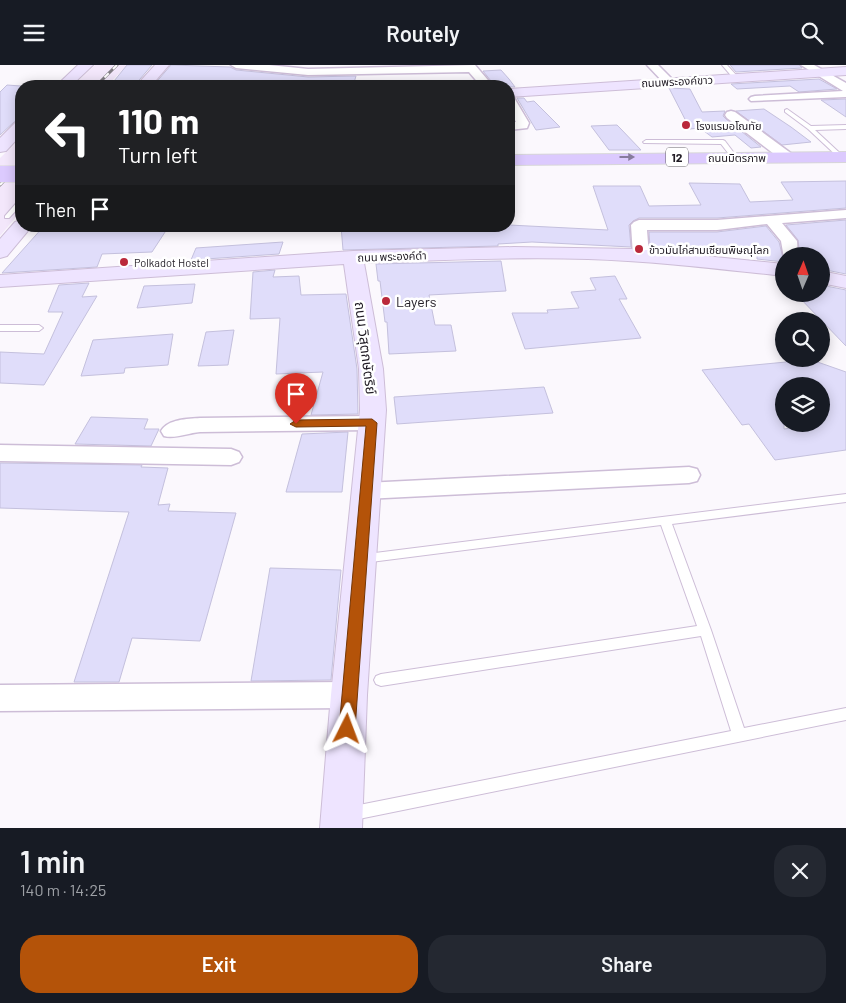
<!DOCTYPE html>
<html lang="en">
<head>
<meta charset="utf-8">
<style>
  body { margin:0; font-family:Barlow,"Noto Sans Thai",sans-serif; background:#242831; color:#f1f3f6; height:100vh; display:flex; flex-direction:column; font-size:19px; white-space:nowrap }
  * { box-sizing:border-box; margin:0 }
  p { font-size:16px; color:#9ea1a6 }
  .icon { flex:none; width:28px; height:28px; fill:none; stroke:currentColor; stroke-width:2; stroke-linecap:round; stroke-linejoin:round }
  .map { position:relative; height:763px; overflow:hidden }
  .sheet { display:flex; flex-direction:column; background:#171b24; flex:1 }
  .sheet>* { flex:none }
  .guide { position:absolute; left:15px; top:15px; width:500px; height:152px; border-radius:20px; box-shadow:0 2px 12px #0003; background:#202124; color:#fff; overflow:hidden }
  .needle { width:32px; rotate:2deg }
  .fabs { position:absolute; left:775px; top:182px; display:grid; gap:10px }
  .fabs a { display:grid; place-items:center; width:55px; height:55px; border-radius:50%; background:#171b24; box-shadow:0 2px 12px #0003; font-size:25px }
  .pin { position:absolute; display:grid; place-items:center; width:42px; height:42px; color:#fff; margin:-51px -21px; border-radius:50% 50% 50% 0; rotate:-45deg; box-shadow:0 0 5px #0007 }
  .pin .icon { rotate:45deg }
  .me { position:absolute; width:55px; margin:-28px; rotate:3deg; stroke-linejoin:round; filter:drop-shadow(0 0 4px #0008) }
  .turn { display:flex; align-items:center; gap:18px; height:105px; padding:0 20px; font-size:22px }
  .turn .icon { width:65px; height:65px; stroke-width:2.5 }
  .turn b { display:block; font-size:35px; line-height:42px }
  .then { display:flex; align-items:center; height:48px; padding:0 20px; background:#0003; gap:10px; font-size:19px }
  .round { display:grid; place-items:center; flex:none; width:52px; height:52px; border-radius:20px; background:#242831 }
  .summary { display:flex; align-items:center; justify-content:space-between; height:85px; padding:0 20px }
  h1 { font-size:30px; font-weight:600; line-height:38px }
  .primary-button { display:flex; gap:10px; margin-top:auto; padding:10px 20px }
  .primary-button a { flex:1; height:58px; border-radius:20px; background:#b45309; color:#fff; font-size:20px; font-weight:600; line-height:58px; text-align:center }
  .primary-button a+a { background:#242831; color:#f1f3f6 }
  header { display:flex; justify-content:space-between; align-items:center; height:65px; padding:0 20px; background:#171b24; font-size:22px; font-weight:600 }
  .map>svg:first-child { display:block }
</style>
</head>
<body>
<header><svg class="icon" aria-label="menu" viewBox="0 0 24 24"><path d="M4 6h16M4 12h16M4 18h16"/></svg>Routely<svg class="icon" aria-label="search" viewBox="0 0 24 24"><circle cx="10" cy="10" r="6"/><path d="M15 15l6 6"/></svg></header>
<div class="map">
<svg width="846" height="763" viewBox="0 0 846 763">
  <rect width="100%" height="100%" fill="#fbf8fd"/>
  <g fill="#f3e7fb">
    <path d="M95 0H127L107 21H73Z"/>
    <path d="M21 73V146L0 171V93Z"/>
  </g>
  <g fill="#e0ddfa" stroke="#c4c0dd" fill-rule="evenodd">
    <path d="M127 0H152L134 21H110Z"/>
    <path d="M171 0 230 2 236 5 308 12 356 11 353 21H153Z"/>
    <path d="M730 0H799L802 3 736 7Z"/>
    <path d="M501 5 509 14 515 22 495 21 483 6Z"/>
    <path d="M819 14 837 24 799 27 790 21 737 24 731 19Z"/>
    <path d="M7 20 21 21V54L14 57 0 70V27Z"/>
    <path d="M669 23 690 24 702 47 725 46 723 51 726 54 761 82 751 83 735 70 712 72 700 63 690 64Z"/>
    <path d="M517 33H524L527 37 534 36 560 62 536 65Z"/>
    <path d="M846 34V52L821 35Z"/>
    <path d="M764 44 791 62 811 77 782 80 736 46Z"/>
    <path d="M617 60 620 63 641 85H609L591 61Z"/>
    <path d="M846 116V143L717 153H639L633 156 629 160 631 182 532 177 498 179V181L343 185 341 161 509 160 608 165 593 121H640L649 141 701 140 689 118 740 119 750 137 793 135 781 117Z"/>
    <path d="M846 155V209L821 204V191H800L798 175 786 160Z"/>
    <path d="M44 161H169L152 187 102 189 97 202 2 208Z"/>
    <path d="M766 161 779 177 784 197 757 194V189L650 182 649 167H717Z"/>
    <path d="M283 177 279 189 191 195 196 183Z"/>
    <path d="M501 196 506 226 429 230 435 260H451L456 286 389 289 387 257H385L380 216H378L376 199Z"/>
    <path d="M275 205 273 212 299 211 301 230 346 229 357 304 358 349 311 350 323 307 276 309 280 253 250 254 253 207Z"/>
    <path d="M615 211 627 234H619L641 273 525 284 512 248H548L547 245 579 243 571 227 596 225 590 213Z"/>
    <path d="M89 218 82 232 97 231 44 320 0 318V287L44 289 63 247H48L59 220Z"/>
    <path d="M195 219 192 238 137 243 144 221Z"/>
    <path d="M821 220 846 225V281L796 229H821Z"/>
    <path d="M234 265 228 300 198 301 206 267Z"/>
    <path d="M173 269 168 300 125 303 124 308 81 311 93 275Z"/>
    <path d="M788 294H809L846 307V385L775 395 749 359 742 360 702 305 786 297ZM784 321H821V359L784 364Z"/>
    <path d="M544 322 553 348 397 359 394 332Z"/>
    <path d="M91 352 148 354 144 364H159L151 381 75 379Z"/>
    <path d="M348 367 342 427H286L302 369Z"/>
    <path d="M0 398 142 400 141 402 168 403 158 440 170 439 168 446 236 448 200 576 132 573 119 617H74L129 447 0 443Z"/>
    <path d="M270 503 341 505 331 615 251 616Z"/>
  </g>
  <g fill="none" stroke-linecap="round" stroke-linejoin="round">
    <defs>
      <g id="lane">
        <path d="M722 0H727L738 12V14H734Z"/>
        <path d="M787 44 811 61 846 60V64L815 65 843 91V93H839L808 64 785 47V45Z"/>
        <path d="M646 75H723L725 76 737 92 732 93 721 79 644 78 643 77Z"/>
        <path d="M21 134V140L9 153H5V151L19 135Z"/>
        <path d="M0 260H39L43 263 39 266H0Z"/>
        <path d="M846 429V437L672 459 711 565 744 663 846 643V655L349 756 344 754 342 749 344 744 349 742 731 666 701 571 381 621 376 619 374 615 376 611 381 609 697 561 661 460 363 498 359 496 357 493 359 490Z"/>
      </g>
      <g id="street">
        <path d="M231 0H269L308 4 475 0 493 21H481L469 7 308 10 236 3Z"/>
        <path d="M647 0H658L675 17 669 20 665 19Z"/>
        <path d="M801 0H814L846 18V32L751 36 749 34 751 32 755 31 843 26Z"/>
        <path d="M509 30 513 31 529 58 527 63 509 65V57H516L509 43Z"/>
        <path d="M731 46 735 47 792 89 794 92 792 95H782L727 53 725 50 727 47Z"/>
        <path d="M846 145V153L782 158 797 176 798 191H784V193L781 176 767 159 717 165H647L649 191 647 194H635L633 191 631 160 634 157 639 155H717Z"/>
        <path d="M371 351 378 353 381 358 378 363 371 365 200 367C188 368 175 374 164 371L161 366C168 354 187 354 200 353Z"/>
        <path d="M0 380 231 384 239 387 242 392 239 397 231 400 0 396Z"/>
        <path d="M689 402 697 404 700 410 697 416 689 418 365 434 357 432 354 426 357 420 365 418Z"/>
        <path d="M349 617 359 621 363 630 359 639 349 643 0 646V620Z"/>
      </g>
      <g id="secondary">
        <path d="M78 0H93L71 21H56Z"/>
        <path d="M155 0H169L151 21H136Z"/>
        <path d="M846 2V10L509 32V24Z"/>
        <path d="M21 56V70L6 86 0 87V73L15 58Z"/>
        <path d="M21 155V161H32L7 191 0 193V174L15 157Z"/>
        <path d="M514 182 636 184 784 199V211C719 204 653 196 588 194 513 192 439 195 364 198L383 304 386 345 367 630 362 763H320L331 630 360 345 359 304 344 199 0 222V210L353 186Z"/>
        <path d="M821 206 846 211V223L821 218Z"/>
      </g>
      <path id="primary" d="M846 87V97L509 100V90Z"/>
    </defs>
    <use href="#lane" stroke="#cdbdd7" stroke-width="2"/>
    <use href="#street" stroke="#cdbdd7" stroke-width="3"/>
    <use href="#secondary" stroke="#cdbdd7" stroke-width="2"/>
    <use href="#primary" stroke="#d7d6d8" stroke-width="2"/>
    <use href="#lane" fill="#fff" fill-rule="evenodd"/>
    <use href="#street" fill="#fff" fill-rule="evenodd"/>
    <use href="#secondary" fill="#eee4ff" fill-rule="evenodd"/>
    <use href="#primary" fill="#dccafe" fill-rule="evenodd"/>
    <defs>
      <g id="rail">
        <path d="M96 21 117 0"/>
        <path d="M0 120 21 98"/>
      </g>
    </defs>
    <use href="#rail" stroke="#807c83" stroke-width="3"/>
    <use href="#rail" stroke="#fff" stroke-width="2" stroke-dasharray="6" stroke-linecap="butt"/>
    <defs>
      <path id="primary-bridge" d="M0 109H21"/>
    </defs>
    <use href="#primary-bridge" stroke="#d7d6d8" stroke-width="17" stroke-linecap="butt"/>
    <use href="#primary-bridge" stroke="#dccafe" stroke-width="16"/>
  </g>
  <defs><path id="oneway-solid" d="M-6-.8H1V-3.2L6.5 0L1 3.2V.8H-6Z" transform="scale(1.25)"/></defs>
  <use fill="#877b9c" href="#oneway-solid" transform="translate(627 92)"/>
  <path fill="#b45309" stroke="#753606" d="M372 354 377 358 355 664 353 670 347 672 342 670 339 664 366 361 296 362 290 359 296 355Z"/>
  <g fill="#ba293b" stroke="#fff" stroke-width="2">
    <circle cx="686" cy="60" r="5"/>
    <circle cx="639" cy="184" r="5"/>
    <circle cx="124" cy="197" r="5"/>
    <circle cx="386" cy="236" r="5"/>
  </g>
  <g text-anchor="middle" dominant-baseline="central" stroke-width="5" stroke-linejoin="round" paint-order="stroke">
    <g font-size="11" fill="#201b24" stroke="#fff">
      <text transform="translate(677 16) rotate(-3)">ถนนพระองค์ขาว</text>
      <text x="737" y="92">ถนนมิตรภาพ</text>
      <text transform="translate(392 191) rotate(-2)">ถนน พระองค์ดำ</text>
    </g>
    <g font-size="11" fill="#201b24" stroke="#fff" text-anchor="start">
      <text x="696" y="60">โรงแรมอโณทัย</text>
      <text x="649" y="184">ข้าวมันไก่สามเซียนพิษณุโลก</text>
      <text x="134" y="197">Polkadot Hostel</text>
    </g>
    <rect fill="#fff" stroke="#635f66" stroke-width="1" x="666" y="82.5" width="22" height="19" rx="4"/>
    <g font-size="12" font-weight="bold" fill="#201b24">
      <text x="677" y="92">12</text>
    </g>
    <g font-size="14" fill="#201b24" stroke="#fff" text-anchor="start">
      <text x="396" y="236">Layers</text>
    </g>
    <g font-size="14" fill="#201b24" stroke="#fff">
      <text transform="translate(366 283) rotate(83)">ถนน วิสุตกษัตริย์</text>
    </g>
  </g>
</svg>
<div class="fabs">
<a><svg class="needle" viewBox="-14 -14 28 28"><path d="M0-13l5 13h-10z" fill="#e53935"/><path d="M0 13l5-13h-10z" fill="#9ea1a6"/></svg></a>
<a><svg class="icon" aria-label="search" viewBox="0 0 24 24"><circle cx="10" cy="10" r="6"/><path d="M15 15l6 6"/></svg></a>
<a><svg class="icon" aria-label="layers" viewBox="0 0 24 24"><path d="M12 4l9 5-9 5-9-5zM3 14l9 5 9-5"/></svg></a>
</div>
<div class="pin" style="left:296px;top:359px;background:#d93025"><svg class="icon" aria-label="arrive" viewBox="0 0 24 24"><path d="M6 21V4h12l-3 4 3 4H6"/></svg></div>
<svg class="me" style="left:347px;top:664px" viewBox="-20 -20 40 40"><path d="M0-17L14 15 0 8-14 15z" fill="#b45309" stroke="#fff" stroke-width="4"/></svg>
<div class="guide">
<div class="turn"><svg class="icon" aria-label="left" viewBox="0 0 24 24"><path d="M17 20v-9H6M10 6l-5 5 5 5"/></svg><div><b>110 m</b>Turn left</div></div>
<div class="then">Then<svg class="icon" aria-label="arrive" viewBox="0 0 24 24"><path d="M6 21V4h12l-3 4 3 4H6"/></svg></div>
</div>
</div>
<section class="sheet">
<div class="summary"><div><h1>1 min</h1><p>140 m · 14:25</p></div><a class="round"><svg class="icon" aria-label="close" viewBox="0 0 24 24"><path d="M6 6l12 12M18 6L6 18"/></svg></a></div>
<div class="primary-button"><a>Exit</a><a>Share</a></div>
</section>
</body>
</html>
